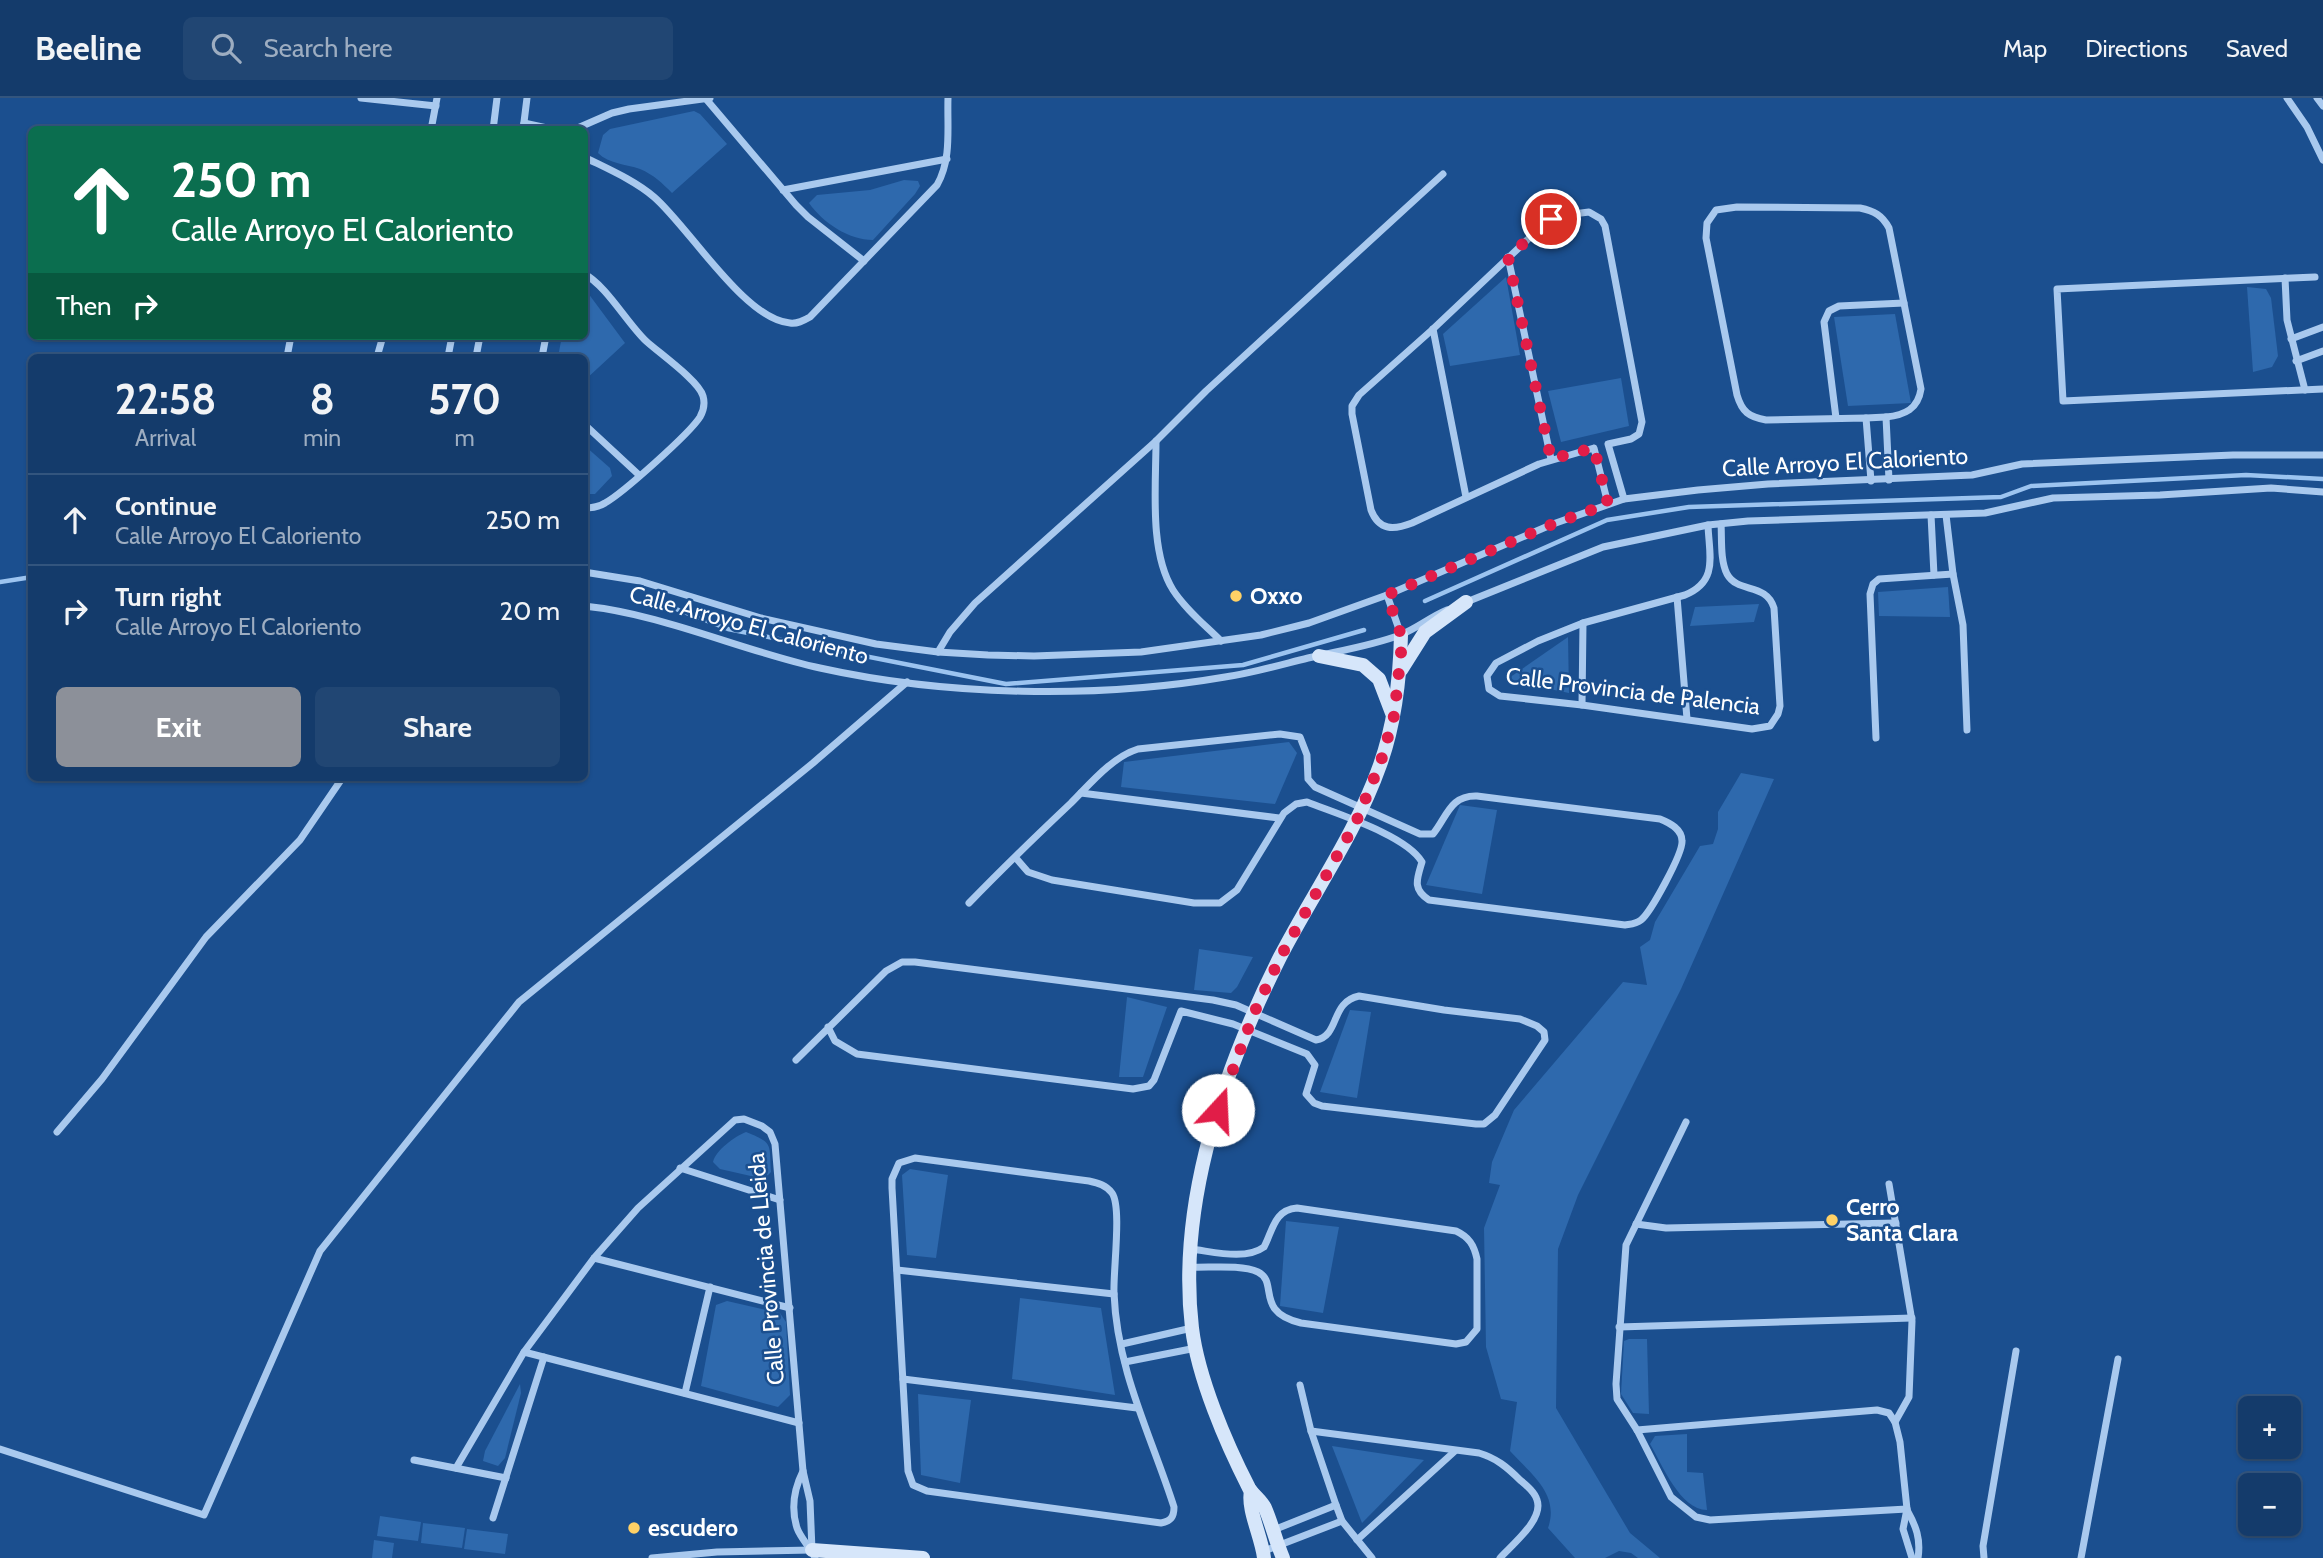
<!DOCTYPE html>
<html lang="en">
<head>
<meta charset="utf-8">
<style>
  body { margin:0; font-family:Cabin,sans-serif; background:#214673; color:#f1f3f6; height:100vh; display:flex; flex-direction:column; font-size:26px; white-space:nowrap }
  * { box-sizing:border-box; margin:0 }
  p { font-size:23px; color:#9dadc1 }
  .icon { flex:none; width:38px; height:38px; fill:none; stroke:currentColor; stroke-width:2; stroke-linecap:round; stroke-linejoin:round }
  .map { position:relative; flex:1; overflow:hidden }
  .details { position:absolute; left:28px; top:256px; width:560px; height:427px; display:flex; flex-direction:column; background:#143b6b; border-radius:10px; box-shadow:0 2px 5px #0004,0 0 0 2px #33557e }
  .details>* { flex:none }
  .top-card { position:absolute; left:28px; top:28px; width:560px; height:214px; border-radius:10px; box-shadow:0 2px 5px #0004,0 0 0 2px #33557e; background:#0b6e4f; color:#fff; overflow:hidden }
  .fabs { position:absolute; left:2238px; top:1298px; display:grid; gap:14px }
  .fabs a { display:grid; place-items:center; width:63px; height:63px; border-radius:10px; background:#143b6b; box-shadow:0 2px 5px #0004,0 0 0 2px #33557e; font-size:35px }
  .pin { position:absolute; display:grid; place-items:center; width:60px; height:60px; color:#fff; margin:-30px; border:4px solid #fff; border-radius:50%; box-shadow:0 2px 7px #0007 }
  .me { position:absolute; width:77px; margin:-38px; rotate:20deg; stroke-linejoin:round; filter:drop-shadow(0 0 5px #0008) }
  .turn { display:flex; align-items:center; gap:24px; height:147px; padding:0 28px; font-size:32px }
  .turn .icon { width:91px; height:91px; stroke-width:2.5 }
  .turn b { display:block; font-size:49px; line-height:60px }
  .then { display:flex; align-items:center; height:66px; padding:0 28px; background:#0003; gap:14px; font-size:26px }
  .eta { display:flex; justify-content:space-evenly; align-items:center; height:119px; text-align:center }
  .eta b { font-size:42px; font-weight:800; line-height:49px }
  .action { display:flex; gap:14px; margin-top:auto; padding:14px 28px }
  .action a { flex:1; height:80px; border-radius:10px; background:#8c9099; color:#fff; font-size:28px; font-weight:800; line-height:80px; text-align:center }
  .action a+a { background:#214673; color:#f1f3f6 }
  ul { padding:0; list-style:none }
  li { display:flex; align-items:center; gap:21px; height:91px; padding:0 28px; border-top:2px solid #33557e }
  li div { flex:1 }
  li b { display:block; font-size:26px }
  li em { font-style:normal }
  header { display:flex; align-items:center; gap:42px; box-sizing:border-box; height:98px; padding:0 35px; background:#143b6b; border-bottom:2px solid #33557e }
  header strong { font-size:33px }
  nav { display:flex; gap:38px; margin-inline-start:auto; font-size:24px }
  .search { width:490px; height:63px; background:#214673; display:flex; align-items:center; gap:18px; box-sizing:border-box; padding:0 24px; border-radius:10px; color:#9dadc1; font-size:26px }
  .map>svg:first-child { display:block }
</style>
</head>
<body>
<header>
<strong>Beeline</strong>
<div class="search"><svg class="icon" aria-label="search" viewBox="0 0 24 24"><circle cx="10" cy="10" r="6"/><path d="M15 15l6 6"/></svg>Search here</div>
<nav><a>Map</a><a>Directions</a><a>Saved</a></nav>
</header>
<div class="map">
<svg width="2323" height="1460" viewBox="0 0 2323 1460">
  <rect width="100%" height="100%" fill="#1b4f8f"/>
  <g fill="#2e69ad">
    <path d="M694 13 700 16 727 46 672 95C662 85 654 77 640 71 626 66 609 66 598 55L603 37 610 31Z"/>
    <path d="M904 82 918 83 920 88 915 96 873 142C849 142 823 125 809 105L817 97 870 92Z"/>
    <path d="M1506 179 1520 257 1450 268 1443 236Z"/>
    <path d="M2247 189 2266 191 2271 200 2278 258 2272 269 2253 274Z"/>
    <path d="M585 191 625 245 585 282 584 259H558L562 238H584Z"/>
    <path d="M1895 216 1911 305 1848 308 1834 219Z"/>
    <path d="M1621 280 1629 328 1561 344 1548 293Z"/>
    <path d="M585 348 610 370 612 378 595 396H585Z"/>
    <path d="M1948 489 1950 519 1879 518 1878 494Z"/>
    <path d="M1759 506 1754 524 1690 528 1695 509Z"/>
    <path d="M1568 539 1569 595 1506 582Z"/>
    <path d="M1289 644 1297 655 1275 706 1121 689 1124 664Z"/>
    <path d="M1741 675 1774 681 1681 891 1578 1097 1558 1151 1556 1310 1630 1435 1660 1460H1638L1631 1455 1619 1453 1605 1460H1575L1548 1430C1560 1396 1531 1376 1510 1353L1517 1304 1501 1301 1486 1249 1484 1130 1500 1087 1489 1085 1492 1064 1514 1012 1623 884 1647 887 1640 849 1650 842 1655 824 1700 748 1713 746 1718 731V714Z"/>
    <path d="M1460 707 1497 712 1482 796 1426 787Z"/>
    <path d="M1199 851 1253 859 1237 889 1231 895 1194 892Z"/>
    <path d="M1127 899 1167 909 1143 979H1119Z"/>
    <path d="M1350 912 1371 914 1357 1000 1320 994Z"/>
    <path d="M746 1034C774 1045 769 1046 771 1074L764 1081 720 1071 713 1064C716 1052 734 1039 746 1034Z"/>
    <path d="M910 1071 948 1077 936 1160 907 1157 902 1077Z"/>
    <path d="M1286 1123 1339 1129 1323 1215 1280 1208Z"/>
    <path d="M1020 1200 1101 1210 1115 1297 1012 1281Z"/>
    <path d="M727 1203 780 1215 786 1224 790 1297 778 1309 701 1288 716 1207Z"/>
    <path d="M1629 1241H1647L1649 1316 1633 1315 1621 1296 1624 1243Z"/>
    <path d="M520 1286 521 1295 505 1360 498 1368 483 1363 485 1353Z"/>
    <path d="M918 1296 971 1302 960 1385 921 1377Z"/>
    <path d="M1687 1336V1374L1703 1375 1707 1412C1680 1412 1662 1366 1650 1346L1655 1338Z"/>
    <path d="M1332 1348 1424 1362 1362 1425Z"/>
    <path d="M380 1418 421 1424 418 1443 377 1438Z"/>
    <path d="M423 1425 465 1430 462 1450 421 1445Z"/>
    <path d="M467 1431 508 1436 505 1456 464 1451Z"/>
    <path d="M374 1442 394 1445 392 1460H372Z"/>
  </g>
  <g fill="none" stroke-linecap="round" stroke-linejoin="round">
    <g stroke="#9cc4f0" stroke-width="4.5">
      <path d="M0 484 32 479"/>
      <path d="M1425 503 1607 422 1689 409 2001 399 2031 388 2246 377 2323 381"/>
      <path d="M676 511 728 531 1006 586 1243 567 1364 532"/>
    </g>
    <g stroke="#a9c9ee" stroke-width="7">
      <path d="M361 0 436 8"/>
      <path d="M2287 0 2307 29 2323 62"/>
      <path d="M2317 0 2323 8"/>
      <path d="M706 1 796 107 808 119 864 163"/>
      <path d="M524 25 556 32"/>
      <path d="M431 32 437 0"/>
      <path d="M493 32 497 0"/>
      <path d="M523 32 527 0"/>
      <path d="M573 32 612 15 629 11 710 0"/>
      <path d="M584 59C608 71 634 82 654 99 688 128 745 222 790 225 797 226 803 223 810 219L937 87C952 61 947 29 948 0"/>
      <path d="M783 92 947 61"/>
      <path d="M1508 159 1551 361"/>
      <path d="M584 176C606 187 627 225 646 243 659 255 699 283 703 298 705 305 704 312 700 319 690 335 623 395 605 405 599 409 591 410 584 410"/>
      <path d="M2315 179 2057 191 2063 303 2323 291"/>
      <path d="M2285 180 2287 222 2305 292"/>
      <path d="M1433 231 1466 399"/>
      <path d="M2291 241 2323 229"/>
      <path d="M287 259 291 238"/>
      <path d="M377 259 383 238"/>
      <path d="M448 259 452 238"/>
      <path d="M476 259 480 238"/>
      <path d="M542 259 546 238"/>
      <path d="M2296 263 2323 253"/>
      <path d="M1836 320 1824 224 1829 213 1839 208 1904 205"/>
      <path d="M1866 320 1886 319"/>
      <path d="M584 326 639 377"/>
      <path d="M1156 343C1156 388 1149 454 1173 492 1186 512 1205 527 1221 543"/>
      <path d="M1871 383 1866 320 1766 322C1749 319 1742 314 1737 297L1706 140 1707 125 1716 112 1737 109 1860 110C1874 113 1882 117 1889 130L1921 291C1918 311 1905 317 1886 319L1889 382"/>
      <path d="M1608 406 1594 350 1539 366 1412 425C1394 432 1379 433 1371 412L1352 316V308L1359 297 1433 231 1543 127 1557 118 1589 114 1601 121 1605 128 1642 324 1639 336 1631 341 1608 346 1624 401"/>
      <path d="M1931 417 1934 477"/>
      <path d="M1946 417 1953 476 1963 527 1967 632"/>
      <path d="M1708 427C1709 457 1719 483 1685 497L1583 525 1538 543 1496 565 1487 578 1489 591 1500 598 1582 607 1752 631 1770 628 1778 616 1780 608 1774 510C1766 484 1738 496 1727 476 1720 462 1722 441 1721 426"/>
      <path d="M584 474 640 483 761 520 876 546 938 554 988 557 1034 558 1141 554 1261 537 1309 525 1387 497 1553 426 1624 401 1698 392 1768 386 1972 377 2022 366 2233 357H2323"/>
      <path d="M1387 497 1401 537"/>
      <path d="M1677 499 1687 621"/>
      <path d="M1464 505 1603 449 1708 427 1748 423 1985 415 2053 400 2160 397 2271 390 2323 394"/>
      <path d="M584 508C663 516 742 553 820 570 946 598 1098 601 1225 579 1253 575 1280 567 1308 560 1338 553 1371 548 1400 537 1416 531 1430 519 1447 512"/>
      <path d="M938 554 950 534 975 505 1156 343 1206 293 1443 76"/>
      <path d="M1582 607 1583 525"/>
      <path d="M1876 640 1870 496 1873 486 1879 481 1953 476"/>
      <path d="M1081 695 1279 720"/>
      <path d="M969 805C1002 771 1036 738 1071 705 1090 686 1112 659 1138 651L1280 636 1300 639 1307 657 1308 681 1315 689 1420 736H1433C1447 719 1450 697 1477 698L1660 721C1670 725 1682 731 1682 743 1683 755 1651 814 1641 822 1636 826 1631 826 1625 827L1429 802C1412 791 1417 781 1422 764 1406 737 1337 716 1307 704L1296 706 1284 715 1237 792 1220 805H1194L1052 782 1028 774 1015 759"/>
      <path d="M796 962 886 873 902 864H915L1213 902 1236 907 1316 942C1340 938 1330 904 1359 898L1444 912 1520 921 1537 928 1544 934 1545 942 1495 1017 1484 1026H1476L1322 1008 1314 1005 1306 996 1315 967 1307 956 1233 926 1181 913 1154 982 1149 988 1133 991 857 956 835 943 828 929"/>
      <path d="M1686 1024 1626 1147 1616 1286 1617 1301 1637 1332 1671 1399 1696 1419 1710 1422 1907 1411"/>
      <path d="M57 1034 102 981 206 839 300 742 343 679"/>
      <path d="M915 1060 1089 1083C1098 1085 1106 1087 1112 1095 1122 1109 1113 1173 1114 1195 1117 1273 1151 1337 1174 1409 1174 1419 1171 1423 1161 1425L927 1393 913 1387 908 1373 892 1090V1081L899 1065Z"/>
      <path d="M680 1070 780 1102"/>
      <path d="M1889 1086 1912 1223 1909 1299 1895 1324"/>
      <path d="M1636 1126 1666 1130 1896 1125"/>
      <path d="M1190 1151C1211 1153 1245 1163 1264 1149 1273 1132 1274 1112 1297 1110L1456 1133C1469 1139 1474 1147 1477 1161V1231L1466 1244 1456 1246 1301 1225C1254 1214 1279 1184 1258 1174 1241 1166 1208 1170 1190 1169"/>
      <path d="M594 1160 790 1210"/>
      <path d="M897 1172 1114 1196"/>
      <path d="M1619 1229 1912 1220"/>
      <path d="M1122 1246 1192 1230"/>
      <path d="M524 1254 799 1325"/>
      <path d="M1125 1264 1196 1250"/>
      <path d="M903 1281 1137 1310"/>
      <path d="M1300 1287 1311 1333 1336 1407 1342 1423 1372 1460"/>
      <path d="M685 1295 710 1189"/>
      <path d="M1637 1332 1877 1312 1889 1315 1895 1324 1900 1344 1907 1411 1903 1431 1912 1460"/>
      <path d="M1311 1333 1479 1355C1496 1360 1507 1369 1520 1382 1526 1387 1535 1394 1537 1402 1544 1421 1512 1447 1500 1460"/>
      <path d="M0 1351 204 1417 320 1153 519 904 813 665 907 584"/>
      <path d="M414 1362 506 1380"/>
      <path d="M456 1370 524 1254 594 1160 638 1110 735 1022 744 1021 762 1028 770 1034 775 1046 803 1373 810 1403 812 1452"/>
      <path d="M803 1373C794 1391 791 1411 797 1430 801 1441 811 1450 815 1460"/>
      <path d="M1907 1412C1916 1428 1921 1441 1918 1460"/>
      <path d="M493 1420 544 1259"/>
      <path d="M1271 1433 1336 1407"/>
      <path d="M1357 1442 1455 1353"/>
      <path d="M1264 1453 1342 1423"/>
      <path d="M652 1460 717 1454 812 1452"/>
      <path d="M1984 1460 1983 1448 2016 1253"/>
      <path d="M2081 1460 2118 1261"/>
    </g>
    <g stroke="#d6e6fa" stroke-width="14">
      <path d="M1319 558 1363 567 1379 581 1392 615"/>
      <path d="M1401 572 1425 534 1466 504"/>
      <path d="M1251 1393C1247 1411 1262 1440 1264 1460"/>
      <path d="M812 1452 923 1460"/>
      <path d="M1283 1460C1276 1444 1272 1426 1265 1410 1261 1402 1253 1397 1249 1390 1226 1345 1198 1280 1192 1230 1177 1104 1224 971 1280 859 1313 795 1356 735 1380 667 1395 625 1400 581 1401 537"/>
    </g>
  </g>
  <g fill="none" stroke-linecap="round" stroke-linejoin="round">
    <path stroke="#e11d48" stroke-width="12" stroke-dasharray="0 21.6" d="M1218 1012 1254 915 1281 858 1356 724 1381 663 1394 618 1401 555V537L1387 497 1553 426 1608 406 1594 350 1551 361 1508 159 1551 121"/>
  </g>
  <g fill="#ffd166" stroke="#1b4f8f" stroke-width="2.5">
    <circle cx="1236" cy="498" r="7"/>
    <circle cx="1832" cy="1122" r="7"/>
    <circle cx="634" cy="1430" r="7"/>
  </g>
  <g text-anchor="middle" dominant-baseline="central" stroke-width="5" stroke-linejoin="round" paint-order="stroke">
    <g font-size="23" fill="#fff" stroke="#1b4f8f">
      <text transform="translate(1845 364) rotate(-3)">Calle Arroyo El Caloriento</text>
      <text transform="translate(749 527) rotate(15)">Calle Arroyo El Caloriento</text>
      <text transform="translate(1633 593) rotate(7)">Calle Provincia de Palencia</text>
      <text transform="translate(766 1171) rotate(-95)">Calle Provincia de Lleida</text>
    </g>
    <g font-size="23" font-weight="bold" fill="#fff" stroke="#1b4f8f" text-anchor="start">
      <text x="1250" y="498">Oxxo</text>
      <text x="1846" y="1109">Cerro<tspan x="1846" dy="26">Santa Clara</tspan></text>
      <text x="648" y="1430">escudero</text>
    </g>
  </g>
</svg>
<div class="fabs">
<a>+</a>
<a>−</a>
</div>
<div class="pin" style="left:1551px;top:121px;background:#d93025"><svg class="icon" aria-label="arrive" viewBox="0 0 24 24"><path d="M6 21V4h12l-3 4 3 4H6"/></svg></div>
<svg class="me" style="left:1218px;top:1012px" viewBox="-20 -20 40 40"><circle r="19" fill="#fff"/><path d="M0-13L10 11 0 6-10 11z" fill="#e11d48"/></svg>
<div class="top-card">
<div class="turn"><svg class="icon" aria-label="ahead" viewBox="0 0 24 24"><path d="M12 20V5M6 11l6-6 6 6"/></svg><div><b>250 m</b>Calle Arroyo El Caloriento</div></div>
<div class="then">Then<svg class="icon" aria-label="right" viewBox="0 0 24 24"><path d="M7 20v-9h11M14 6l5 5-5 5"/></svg></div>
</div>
<section class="details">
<div class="eta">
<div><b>22:58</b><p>Arrival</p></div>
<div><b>8</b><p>min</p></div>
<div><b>570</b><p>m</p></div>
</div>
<ul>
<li><svg class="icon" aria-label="ahead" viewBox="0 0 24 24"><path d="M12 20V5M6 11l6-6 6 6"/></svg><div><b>Continue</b><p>Calle Arroyo El Caloriento</p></div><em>250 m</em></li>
<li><svg class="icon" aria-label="right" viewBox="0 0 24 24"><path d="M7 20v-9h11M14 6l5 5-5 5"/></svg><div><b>Turn right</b><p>Calle Arroyo El Caloriento</p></div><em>20 m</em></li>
</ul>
<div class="action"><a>Exit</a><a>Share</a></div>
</section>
</div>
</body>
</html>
